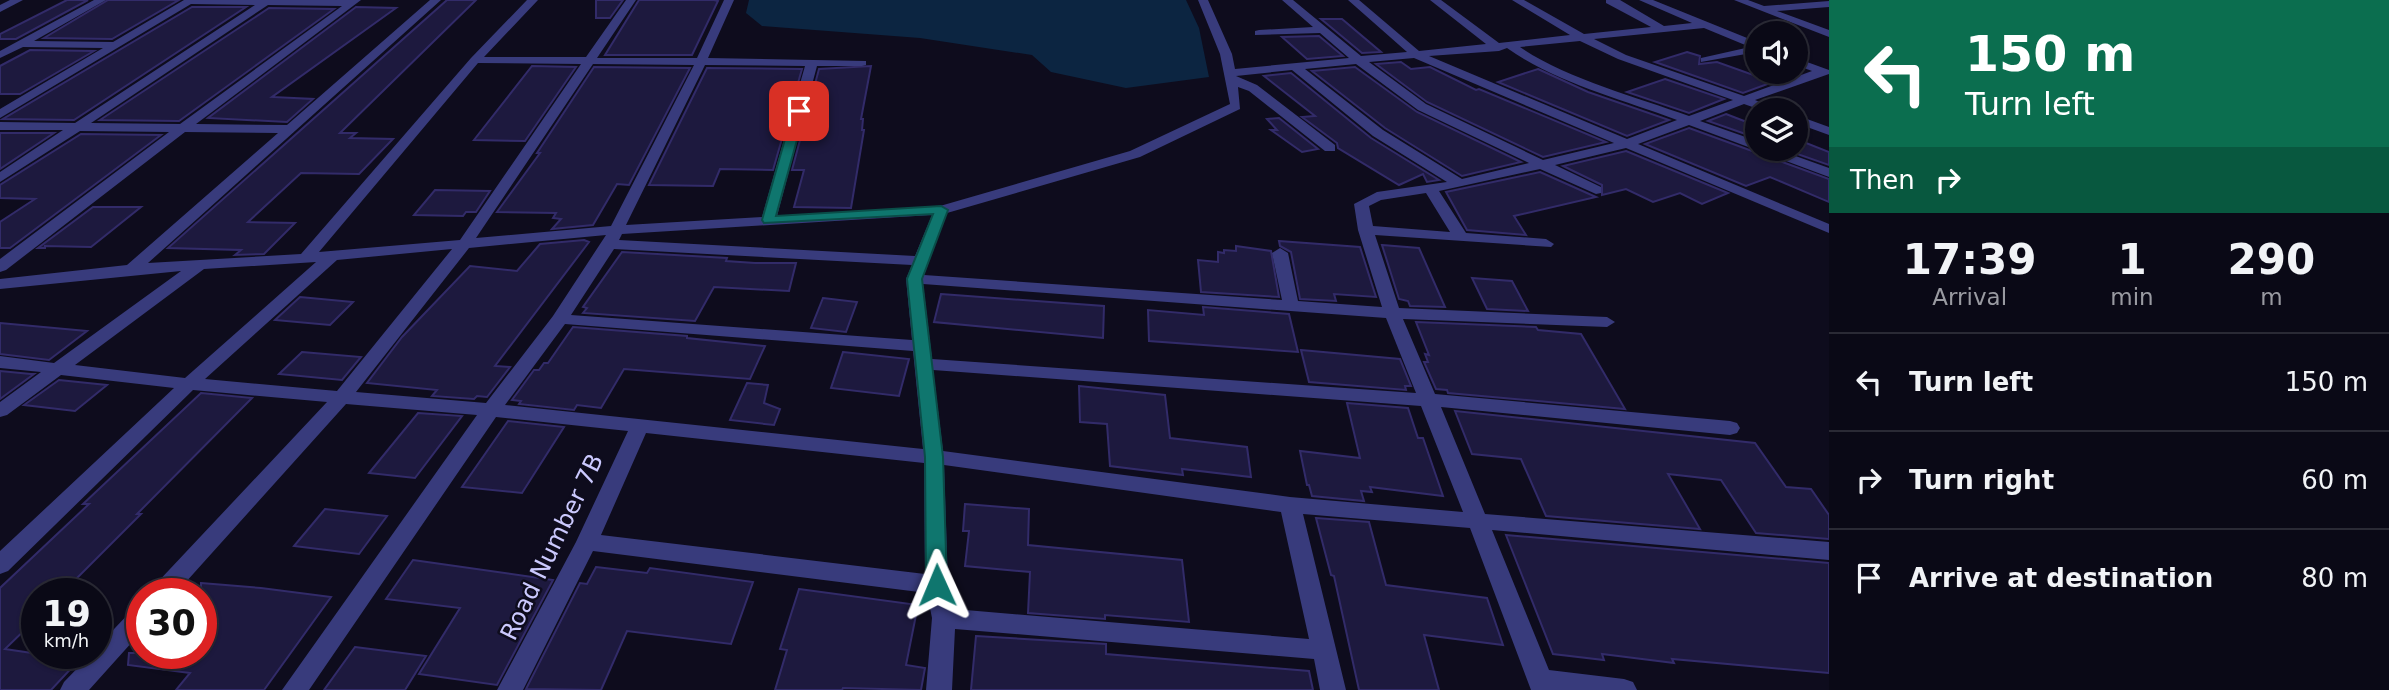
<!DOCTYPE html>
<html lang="en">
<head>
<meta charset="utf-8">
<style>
  body { margin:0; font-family:"DejaVu Sans",sans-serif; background:#13121f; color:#f1f3f6; height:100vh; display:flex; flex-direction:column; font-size:26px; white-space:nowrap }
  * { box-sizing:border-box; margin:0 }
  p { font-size:23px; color:#999aa1 }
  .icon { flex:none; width:38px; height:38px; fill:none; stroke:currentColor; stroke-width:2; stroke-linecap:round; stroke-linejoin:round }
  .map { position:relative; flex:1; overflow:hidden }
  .sheet { display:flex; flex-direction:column; background:#0a0916; width:560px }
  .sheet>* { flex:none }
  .banner { background:#0b6e4f; color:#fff; overflow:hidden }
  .fabs { position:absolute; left:1745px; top:21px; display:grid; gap:14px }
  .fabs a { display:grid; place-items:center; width:63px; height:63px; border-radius:50%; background:#0a0916; box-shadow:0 2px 5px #0004,0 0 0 2px #2a2a35; font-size:35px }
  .speed { position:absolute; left:21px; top:578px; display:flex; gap:14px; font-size:35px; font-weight:700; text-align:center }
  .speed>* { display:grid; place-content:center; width:91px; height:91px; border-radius:50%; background:#0a0916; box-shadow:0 2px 5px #0004,0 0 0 2px #2a2a35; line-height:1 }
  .speed small { font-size:18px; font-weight:400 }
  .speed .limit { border:10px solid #d22; background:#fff; color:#111 }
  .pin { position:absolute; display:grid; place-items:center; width:60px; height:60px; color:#fff; margin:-30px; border-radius:14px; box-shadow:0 4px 10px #0006 }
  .me { position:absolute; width:77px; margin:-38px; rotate:359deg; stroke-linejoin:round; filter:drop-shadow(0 0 5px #0008) }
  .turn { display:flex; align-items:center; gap:24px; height:147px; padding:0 21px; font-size:32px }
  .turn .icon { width:91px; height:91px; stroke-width:2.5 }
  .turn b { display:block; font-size:49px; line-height:60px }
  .then { display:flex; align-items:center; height:66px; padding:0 21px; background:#0003; gap:14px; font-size:26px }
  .eta { display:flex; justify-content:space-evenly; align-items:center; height:119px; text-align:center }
  .eta b { font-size:42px; font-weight:600; line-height:49px }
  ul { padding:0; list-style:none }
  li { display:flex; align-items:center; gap:21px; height:98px; padding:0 21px; border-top:2px solid #2a2a35 }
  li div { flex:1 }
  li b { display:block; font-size:26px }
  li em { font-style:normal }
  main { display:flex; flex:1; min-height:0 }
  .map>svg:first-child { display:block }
</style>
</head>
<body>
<main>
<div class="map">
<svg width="1829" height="690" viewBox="0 0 1829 690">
  <rect width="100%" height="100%" fill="#0e0c1d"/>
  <path fill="#0c2541" d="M749 0H1186L1199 28 1209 77 1126 88 1051 72 1032 55 920 38 762 26 746 13Z"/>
  <g fill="#1d193e" stroke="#322b69" stroke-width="2">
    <path d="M67 0H88L16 39H0V34Z"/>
    <path d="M108 0H179L112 39 44 38Z"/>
    <path d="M447 0H476L340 133H356L350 138 393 139 359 174 301 173 248 222 295 223 264 254 235 255 241 250 168 248Z"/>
    <path d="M596 0H623L610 18H596Z"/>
    <path d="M639 0H714L718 1 692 55H605Z"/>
    <path d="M192 7H246L74 120 3 119Z"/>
    <path d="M356 7 396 8 272 97 313 99 287 122 208 118Z"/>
    <path d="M269 8 334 9 179 121 100 120Z"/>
    <path d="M1321 19H1342L1381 52 1362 53Z"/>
    <path d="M1319 36 1343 56 1307 59 1282 37Z"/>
    <path d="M30 50 94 51 20 94H0V66Z"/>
    <path d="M1687 52 1700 56 1699 64 1717 62 1773 82 1743 93 1655 62Z"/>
    <path d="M1401 62 1411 69 1430 67 1476 90 1479 89 1606 142 1543 157 1427 102 1376 64Z"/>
    <path d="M532 66 576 67 525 141 474 140Z"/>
    <path d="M871 66 861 119H863L862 130H864L851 208 794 207 804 170H792L819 69Z"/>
    <path d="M594 67 690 68 629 185 617 184 593 225 552 229 561 219 553 218 556 213 497 212 540 153H537Z"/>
    <path d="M1355 67 1417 112 1521 162 1462 176 1385 128 1312 71Z"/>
    <path d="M707 68 802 69 773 170 720 169 713 186 649 185Z"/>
    <path d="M1538 69 1588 92 1669 120 1627 136 1498 82Z"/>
    <path d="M1291 73 1371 138 1439 180 1427 182 1423 174 1399 185 1338 148 1337 143 1302 117 1315 116 1264 76Z"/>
    <path d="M1665 79 1724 99 1689 113 1627 92Z"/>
    <path d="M1726 114 1757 126V138L1708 121Z"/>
    <path d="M1279 118 1318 149 1302 152 1271 130H1277L1267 119Z"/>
    <path d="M1689 128 1829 179V202L1770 177 1746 186 1645 144Z"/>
    <path d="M0 133H54L0 169Z"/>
    <path d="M81 134 161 135 10 248H0V222L35 199 0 198V185Z"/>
    <path d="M1796 139 1829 152V165L1783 149H1796Z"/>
    <path d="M1626 151 1728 193 1702 204 1680 193 1653 202 1626 189 1602 195V185L1563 166Z"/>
    <path d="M1540 172 1596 197 1514 216 1526 235 1467 230 1446 192Z"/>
    <path d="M435 190 490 191 476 212H466L463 216 414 215Z"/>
    <path d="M93 207H141L91 247 45 246V248H38Z"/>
    <path d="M584 240 589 242 495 366 510 367 487 397 477 396 474 399 432 396 437 390 367 383 402 337 470 266 517 271 540 244Z"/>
    <path d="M1279 241 1360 247 1376 297 1334 294 1336 301 1300 299 1291 252 1280 246Z"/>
    <path d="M1382 245 1419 248 1445 307 1410 306 1408 301 1399 299Z"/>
    <path d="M1236 246 1271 251 1279 297 1201 292 1198 260 1218 262V252L1224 253V250L1236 251Z"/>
    <path d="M622 252 727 258 726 261 755 263H796L789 291 714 287 695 321 583 313 587 308 583 307Z"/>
    <path d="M1472 278 1512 281 1528 311 1487 309Z"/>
    <path d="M941 294 1104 306 1103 338 934 322Z"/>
    <path d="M300 297 353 302 330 325 275 320Z"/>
    <path d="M823 298 857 302 846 332 811 328Z"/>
    <path d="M1203 307 1289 314 1298 352 1149 341 1148 310 1204 315Z"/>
    <path d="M1416 322 1536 327 1538 330 1581 334 1625 409 1448 393 1447 390 1436 389 1424 362H1428L1425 354 1429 355Z"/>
    <path d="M0 323 87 331 49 360 0 354Z"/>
    <path d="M573 327 687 336V338L765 346 750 379 624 369 601 408 577 405 574 410 519 404 521 401 512 400 534 370H539L544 363H548Z"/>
    <path d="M1301 350 1400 359 1411 386H1405L1406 390 1309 382Z"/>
    <path d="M302 352 361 357 342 380 279 374Z"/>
    <path d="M843 352 909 359 899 396 831 388Z"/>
    <path d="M0 371 31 374H34L0 399Z"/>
    <path d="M59 380 107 385 75 411 24 405Z"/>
    <path d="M747 383 768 385 764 403 780 409 774 425 730 420Z"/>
    <path d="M1079 386 1165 395 1170 438 1247 447 1251 477 1182 469 1183 475 1110 466 1107 424 1080 422Z"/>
    <path d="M201 393 252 398 137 514H141L62 593H37V618L5 649 79 660 51 690H0V588L89 504H83Z"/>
    <path d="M1347 403 1408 408 1418 438H1423L1443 496 1370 487 1372 492 1361 491 1364 501 1312 496 1309 485H1307L1300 451 1360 458Z"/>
    <path d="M1455 411 1755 443 1786 487 1811 489 1829 515V539L1756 533 1721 480 1668 474 1700 529 1546 516 1521 459 1472 454Z"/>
    <path d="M418 413 462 416 415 478 369 473Z"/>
    <path d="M508 421 564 427 522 493 462 487Z"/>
    <path d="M965 504 1029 509 1028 545 1182 560 1189 622 1105 615V619L1028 613 1030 572 965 566 969 531H963Z"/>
    <path d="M325 509 387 516 359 554 294 546Z"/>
    <path d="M1316 518 1369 522 1386 585 1487 598 1503 645 1424 635 1439 690H1359L1334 576 1331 575Z"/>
    <path d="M1506 535 1829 563V673L1672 659 1674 663 1602 654 1604 660 1553 654Z"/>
    <path d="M413 560 553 580 497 685 419 674 460 608 386 599Z"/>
    <path d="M596 567 647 573 650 568 753 582 731 644 627 631 601 690 526 689 580 583 587 584Z"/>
    <path d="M201 583 261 588 331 597 264 690H176L190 673 128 665 129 653H201Z"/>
    <path d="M799 589 918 605 906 665 925 668 921 690 843 688 842 690H775L787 650 780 649Z"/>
    <path d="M976 636 1106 644V654L1309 671 1313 690H971Z"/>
    <path d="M355 647 426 656 405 690H324Z"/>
  </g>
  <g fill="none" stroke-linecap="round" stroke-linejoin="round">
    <g fill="#383b7c" fill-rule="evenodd">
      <path d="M10 0H23L0 12V5Z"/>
      <path d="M94 0H106L34 41 113 42 184 0H361L196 124 287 125 430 0H441L148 263 301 254 471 58 527 0H538L484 57H586L626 0H636L597 58H697L724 0H734L708 58 866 61V65L862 66H817L777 216 940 206 1130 151 1230 104 1220 54 1198 0H1208L1232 54 1235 69 1349 58 1320 33 1255 35V31L1259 30 1313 27 1282 0H1293L1361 56 1407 52 1348 0H1359L1419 51 1486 44 1430 0H1441L1499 43 1570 35 1512 0H1524L1584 34 1651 27 1606 3V0H1620L1664 26 1692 23 1639 0H1653L1757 42V52L1701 62V58L1750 47 1704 28 1594 39 1626 55 1744 96 1812 71 1796 65V58L1829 70V74L1755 100 1778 110H1761L1744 104 1700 121 1757 141V149H1776L1829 168V177L1689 125 1638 144 1829 224V233L1626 148 1555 165 1601 187V193L1596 194 1540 169 1439 191 1466 233 1546 239 1554 244 1551 247 1375 235 1399 308 1607 317 1615 322 1607 327 1403 319 1435 394 1730 421 1737 423 1740 428 1737 433 1730 435 1441 407 1485 514 1829 542V560L1492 530 1549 670 1624 679 1633 682 1637 690H1531L1470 528 1303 514 1346 690H1320L1314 659 955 629 952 690H926L932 618 927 593 593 551 523 690H497L576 542 628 431 496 417 309 690H282L477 415 346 404 176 593H151L154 586 327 402 193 390 8 571 0 574V551L174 388 61 375 7 415 0 417V402L41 372 0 368V356L54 363 181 271 0 289V279L127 265 278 133 185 132 6 270 0 272V259L169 132 80 131 0 182V172L63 130H0V122L75 123 255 5 191 4 0 118V109L103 48 23 47 0 58V51ZM268 5 342 6 180 124 91 123ZM1580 41 1618 59 1733 100 1689 116C1636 97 1565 78 1520 47ZM1507 48C1556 83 1621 99 1677 120L1627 139 1429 56 1499 51ZM1414 58 1614 143 1543 160 1426 104 1369 62ZM478 63 581 64 460 240 319 252ZM593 64 694 65 611 226 476 238ZM1356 64 1418 110 1529 163 1462 179 1383 130 1305 69ZM705 65 805 66 762 217 626 225ZM1292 70 1373 136 1447 182 1377 192 1354 204 1358 230 1382 307 1298 301 1288 253 1280 248 1272 253 1282 300 924 275 947 213 1140 157 1240 109 1238 87 1249 91 1325 151H1335V145L1257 85 1236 76ZM1426 193 1450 232 1373 226 1369 206 1381 200ZM932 215 915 256 619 240 622 234ZM606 235 553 316 486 403 356 392 469 248ZM452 249 337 391 205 379 337 260ZM614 249 912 265 906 279 912 340 571 315ZM316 262 185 378 75 365 204 269ZM923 284 1386 318 1416 393 932 359ZM565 324 913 351 923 449 505 405ZM933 370 1421 406 1463 512 1290 497 943 451ZM646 433 924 463 925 574 601 535ZM944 465 1281 512 1309 639 954 609 948 585Z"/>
      <path d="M1734 0H1748L1764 6 1829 1V7L1777 11 1829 30V37Z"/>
      <path d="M1796 115 1829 127V135L1796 123Z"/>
      <path d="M142 605V631L89 690H60L64 682 92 653H96V648L134 608Z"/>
    </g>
  </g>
  <path fill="#0f766e" stroke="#0a4d48" stroke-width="2" d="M799 107 805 111 776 216 941 206 948 210 922 279 943 457 947 585 944 591 937 593 929 591 926 585 925 457 907 279 933 214 764 223 762 220 793 111Z"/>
  <g text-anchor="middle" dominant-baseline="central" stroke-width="5" stroke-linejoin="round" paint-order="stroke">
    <g font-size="24" fill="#cbc9fe" stroke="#0e0c1d">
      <text transform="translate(552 547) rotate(-64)">Road Number 7B</text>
    </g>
  </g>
</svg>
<div class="fabs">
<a><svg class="icon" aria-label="sound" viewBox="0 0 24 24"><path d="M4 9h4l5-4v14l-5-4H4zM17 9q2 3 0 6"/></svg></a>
<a><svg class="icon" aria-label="layers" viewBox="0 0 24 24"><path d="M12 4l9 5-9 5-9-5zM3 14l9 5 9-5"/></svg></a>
</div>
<div class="speed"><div>19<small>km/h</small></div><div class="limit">30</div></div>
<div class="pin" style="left:799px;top:111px;background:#d93025"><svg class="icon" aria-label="arrive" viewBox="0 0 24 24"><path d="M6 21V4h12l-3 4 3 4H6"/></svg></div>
<svg class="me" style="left:937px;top:585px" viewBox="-20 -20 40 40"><path d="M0-17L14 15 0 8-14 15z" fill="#0f766e" stroke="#fff" stroke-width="4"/></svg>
</div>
<section class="sheet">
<div class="banner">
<div class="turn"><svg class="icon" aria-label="left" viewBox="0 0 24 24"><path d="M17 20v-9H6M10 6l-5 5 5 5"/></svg><div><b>150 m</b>Turn left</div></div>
<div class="then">Then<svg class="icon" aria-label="right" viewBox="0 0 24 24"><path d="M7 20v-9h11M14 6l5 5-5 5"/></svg></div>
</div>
<div class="eta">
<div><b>17:39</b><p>Arrival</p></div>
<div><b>1</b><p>min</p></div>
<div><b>290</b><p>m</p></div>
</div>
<ul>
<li><svg class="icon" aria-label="left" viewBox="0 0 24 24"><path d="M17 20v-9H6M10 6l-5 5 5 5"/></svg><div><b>Turn left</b></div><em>150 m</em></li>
<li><svg class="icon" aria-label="right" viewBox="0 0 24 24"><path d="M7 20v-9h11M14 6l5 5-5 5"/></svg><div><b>Turn right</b></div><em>60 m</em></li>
<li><svg class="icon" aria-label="arrive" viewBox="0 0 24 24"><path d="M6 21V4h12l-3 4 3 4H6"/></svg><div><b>Arrive at destination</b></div><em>80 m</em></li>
</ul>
</section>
</main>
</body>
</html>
